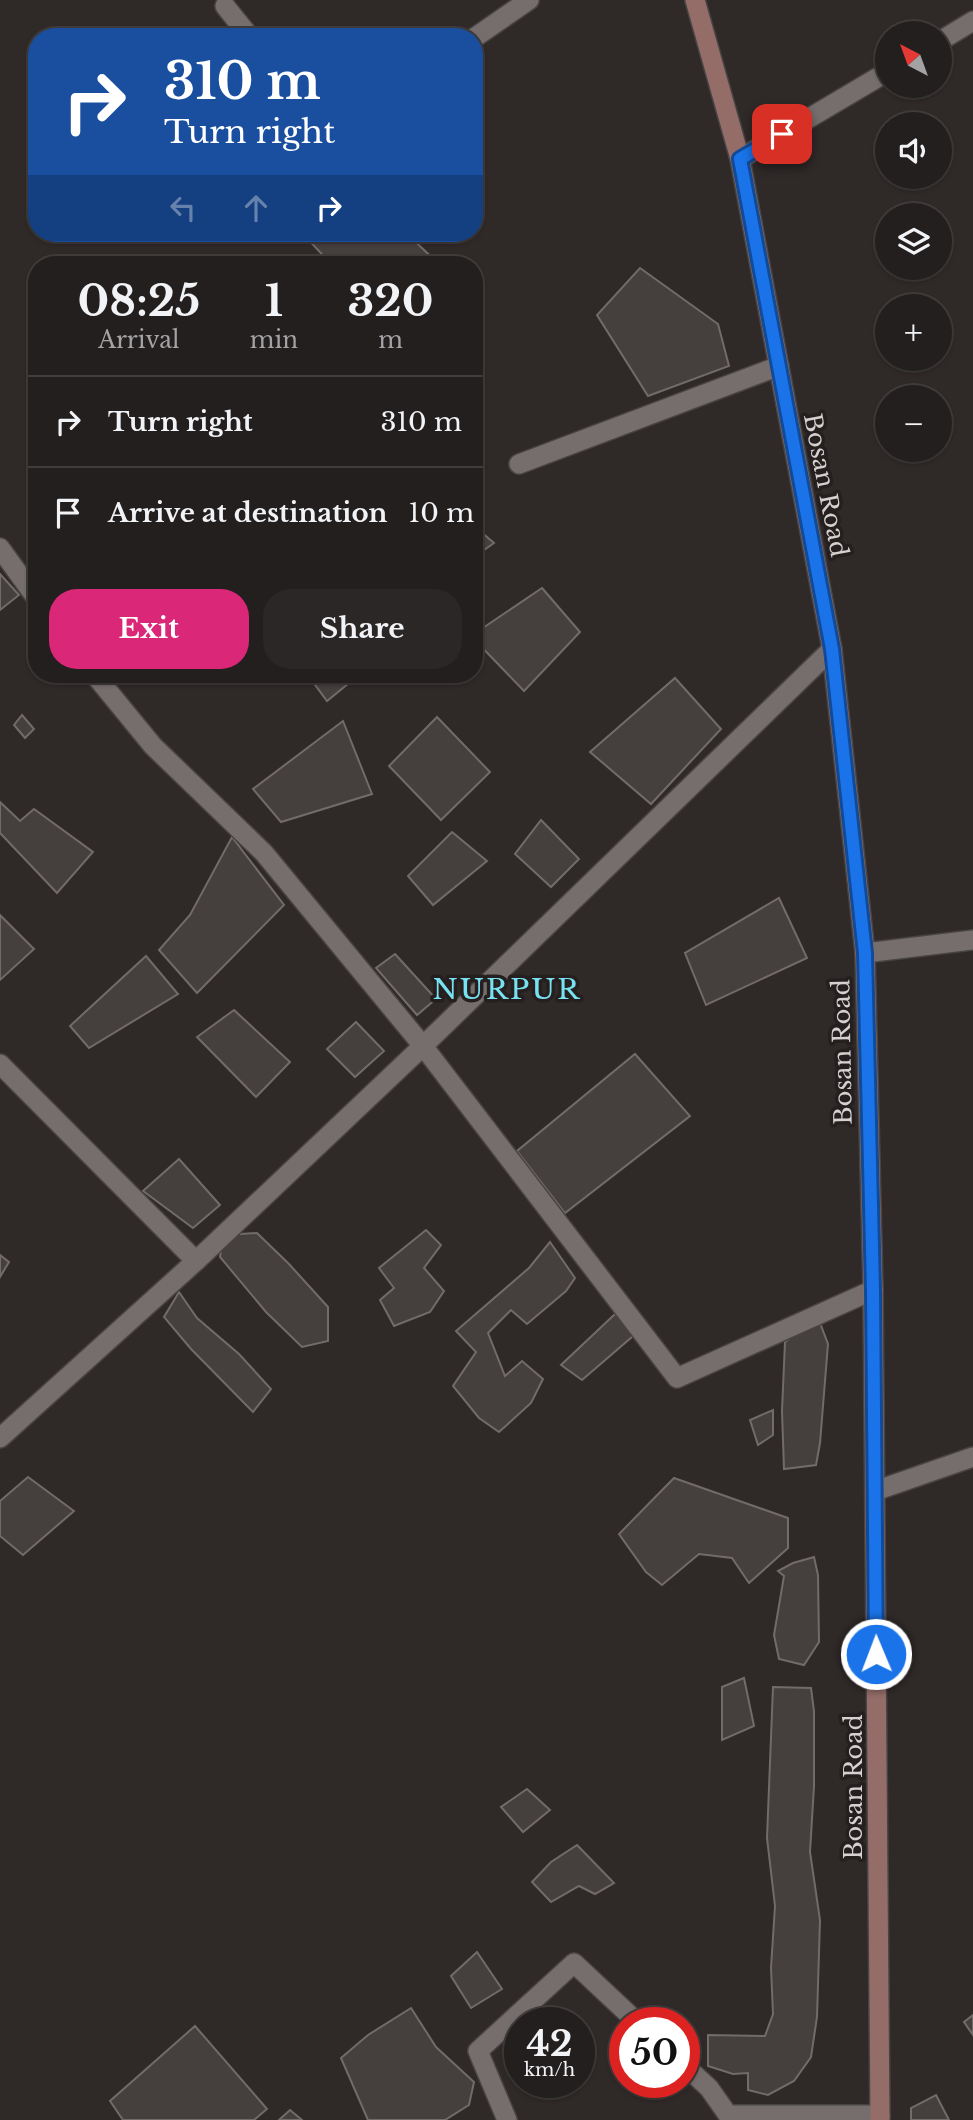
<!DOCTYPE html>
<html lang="en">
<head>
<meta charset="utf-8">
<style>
  body { margin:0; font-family:"Libre Baskerville",serif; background:#2b2727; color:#f1f3f6; height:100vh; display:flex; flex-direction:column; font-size:26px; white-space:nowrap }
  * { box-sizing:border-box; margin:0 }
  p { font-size:23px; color:#a3a2a4 }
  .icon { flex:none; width:38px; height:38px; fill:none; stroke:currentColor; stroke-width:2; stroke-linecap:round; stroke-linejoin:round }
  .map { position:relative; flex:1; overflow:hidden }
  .drawer { position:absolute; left:28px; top:256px; width:455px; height:427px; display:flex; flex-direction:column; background:#231f1e; border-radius:28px; box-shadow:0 2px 5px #0004,0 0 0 2px #403d3c }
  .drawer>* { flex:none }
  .top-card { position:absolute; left:28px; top:28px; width:455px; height:214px; border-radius:28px; box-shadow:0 2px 5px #0004,0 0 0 2px #403d3c; background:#1a4fa0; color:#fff; overflow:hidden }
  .needle { width:46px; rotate:319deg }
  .tools { position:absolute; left:875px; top:21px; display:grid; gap:14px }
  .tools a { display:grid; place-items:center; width:77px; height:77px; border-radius:50%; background:#231f1e; box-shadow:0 2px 5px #0004,0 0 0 2px #403d3c; font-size:35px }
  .speed { position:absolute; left:504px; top:2007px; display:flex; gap:14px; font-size:35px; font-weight:700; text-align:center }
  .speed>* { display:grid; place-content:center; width:91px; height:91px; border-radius:50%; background:#231f1e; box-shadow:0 2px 5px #0004,0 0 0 2px #403d3c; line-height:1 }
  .speed small { font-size:18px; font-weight:400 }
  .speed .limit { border:10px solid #d22; background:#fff; color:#111 }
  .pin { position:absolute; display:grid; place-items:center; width:60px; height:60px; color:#fff; margin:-30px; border-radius:14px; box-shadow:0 4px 10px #0006 }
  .me { position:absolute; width:77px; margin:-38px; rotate:359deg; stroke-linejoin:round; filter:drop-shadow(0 0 5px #0008) }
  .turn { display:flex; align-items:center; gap:24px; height:147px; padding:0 21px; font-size:32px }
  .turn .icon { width:91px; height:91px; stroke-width:2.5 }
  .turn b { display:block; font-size:49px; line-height:60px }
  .lanes { display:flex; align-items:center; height:66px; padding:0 21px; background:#0003; justify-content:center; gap:35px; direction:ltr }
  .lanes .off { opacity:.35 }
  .eta { display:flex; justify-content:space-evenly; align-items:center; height:119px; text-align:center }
  .eta b { font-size:42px; font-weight:700; line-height:49px }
  .action { display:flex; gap:14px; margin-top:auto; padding:14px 21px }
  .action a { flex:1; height:80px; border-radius:28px; background:#db2777; color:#fff; font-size:28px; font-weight:700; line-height:80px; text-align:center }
  .action a+a { background:#2b2727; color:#f1f3f6 }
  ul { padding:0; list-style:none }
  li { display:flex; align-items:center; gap:21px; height:91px; padding:0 21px; border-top:2px solid #403d3c }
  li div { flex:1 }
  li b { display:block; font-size:26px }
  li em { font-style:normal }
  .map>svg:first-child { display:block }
</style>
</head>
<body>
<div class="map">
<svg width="973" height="2120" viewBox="0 0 973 2120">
  <rect width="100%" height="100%" fill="#2f2928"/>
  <g fill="#453f3e" stroke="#716b69" stroke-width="2">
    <path d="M306 233H406L439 264H331L304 235Z"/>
    <path d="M640 268 718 324 729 366 648 396 597 315Z"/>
    <path d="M474 526 494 543 474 557Z"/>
    <path d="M0 574 19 595 0 610Z"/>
    <path d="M542 588 580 632 524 691 474 639V634Z"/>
    <path d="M307 674H360L327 701Z"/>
    <path d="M675 678 721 729 651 804 590 752Z"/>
    <path d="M22 715 34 729 25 738 14 725Z"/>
    <path d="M437 717 490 772 441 820 389 766Z"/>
    <path d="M343 721 372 794 281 822 253 789Z"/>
    <path d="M0 802 20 821 34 809 93 852 57 893 0 833Z"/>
    <path d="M541 820 579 859 551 887 515 854Z"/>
    <path d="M452 832 487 861 433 905 408 876Z"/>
    <path d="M232 837 284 905 197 993 159 950 190 915Z"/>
    <path d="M779 898 807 958 706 1005 685 953Z"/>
    <path d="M0 915 34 949 0 980Z"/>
    <path d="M395 954 436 999 417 1015 376 968Z"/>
    <path d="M146 956 178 994 89 1048 70 1026Z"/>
    <path d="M234 1010 290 1062 256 1097 197 1037Z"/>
    <path d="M356 1022 384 1051 355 1077 327 1049Z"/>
    <path d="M635 1054 690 1116 565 1213 517 1151Z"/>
    <path d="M179 1159 220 1205 193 1228 143 1191Z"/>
    <path d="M426 1230 441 1245 424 1268 444 1291 430 1312 394 1326 380 1300 394 1288 379 1268Z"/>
    <path d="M257 1233 289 1264 328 1307V1341L302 1347 266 1312 220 1257 223 1235Z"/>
    <path d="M550 1242 575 1278 566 1291 527 1324 511 1310 488 1333 505 1376 522 1361 543 1379 531 1403 499 1432 479 1418 453 1386 476 1352 456 1331 529 1268Z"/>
    <path d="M0 1255 9 1262 0 1277Z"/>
    <path d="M179 1292 197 1318 239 1354 271 1389 253 1412 191 1349 164 1317Z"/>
    <path d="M615 1314 640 1330 582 1380 561 1365Z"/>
    <path d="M817 1315 828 1344 820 1443 816 1465 784 1469 782 1411 785 1342Z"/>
    <path d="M773 1410V1435L758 1445 750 1420Z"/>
    <path d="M28 1477 74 1511 23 1555 0 1536V1501Z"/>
    <path d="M674 1478 788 1518V1548L749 1583 732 1558 699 1554 662 1585 646 1572 619 1534Z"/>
    <path d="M814 1557 818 1575 819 1642 804 1665 779 1659 774 1635 784 1576 778 1571 793 1563Z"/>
    <path d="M744 1678 754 1726 722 1740V1687Z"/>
    <path d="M773 1687 811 1688 814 1711V1786L810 1852 820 1920 817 2017 811 2057 794 2081 768 2095 748 2090V2073L733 2074 708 2066V2035L765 2036 773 2014 771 1968 775 1906 767 1838Z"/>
    <path d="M527 1789 550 1810 523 1832 501 1807Z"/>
    <path d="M577 1845 614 1883 595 1894 579 1886 551 1902 532 1882 551 1862Z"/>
    <path d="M477 1952 502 1989 471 2008 451 1976Z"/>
    <path d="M411 2008 436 2047 474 2082 469 2105 445 2120H368L341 2058 368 2035Z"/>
    <path d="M973 2015V2035L964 2022Z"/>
    <path d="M195 2026 267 2109 254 2120H123L110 2101Z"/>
    <path d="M936 2095 949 2120H911V2108Z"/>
    <path d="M290 2110 302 2120H279Z"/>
  </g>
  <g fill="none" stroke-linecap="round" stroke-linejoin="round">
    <defs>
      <g id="minor">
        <path d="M225 6 250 37"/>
        <path d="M474 38 529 0"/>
        <path d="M519 464 779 366"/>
        <path d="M0 548 37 599"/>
        <path d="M94 674 153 746 264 853 423 1046 677 1378 873 1290"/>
        <path d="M865 953 973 940"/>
        <path d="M0 1064 196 1261"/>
        <path d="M0 1438 196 1261 423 1046 832 649"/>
        <path d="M875 1491 973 1457"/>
        <path d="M684 2065 709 2088 728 2115H880"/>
        <path d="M507 2120 478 2051 574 1963 638 2023"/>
      </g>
      <g id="tertiary">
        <path d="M940 41 973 21"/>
        <path d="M740 159 887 72"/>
      </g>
      <path id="secondary" d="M695 0 740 159 832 649 865 953 873 1290 880 2120"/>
    </defs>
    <use href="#minor" stroke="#484443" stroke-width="22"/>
    <use href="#tertiary" stroke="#484443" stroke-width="22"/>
    <use href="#secondary" stroke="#484443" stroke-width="22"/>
    <use href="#minor" stroke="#756e6d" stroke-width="19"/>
    <use href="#tertiary" stroke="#756e6d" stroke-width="19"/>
    <use href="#secondary" stroke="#946d69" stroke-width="19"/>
  </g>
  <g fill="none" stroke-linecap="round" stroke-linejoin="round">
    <defs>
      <path id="route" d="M782 134 740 159 832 649 865 953 873 1290 876 1654"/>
    </defs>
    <use href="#route" stroke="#114b97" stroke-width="18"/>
    <use href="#route" stroke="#1a73e8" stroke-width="12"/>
  </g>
  <g text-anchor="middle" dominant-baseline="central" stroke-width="7" stroke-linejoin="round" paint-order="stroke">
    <g font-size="24" fill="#d4d1d0" stroke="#25201f">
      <text transform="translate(826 485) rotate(79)">Bosan Road</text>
      <text transform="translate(842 1052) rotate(-91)">Bosan Road</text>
      <text transform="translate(853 1787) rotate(-90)">Bosan Road</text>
    </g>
    <g font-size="28" letter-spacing="2" fill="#78e2f2" stroke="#25201f">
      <text x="507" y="989">NURPUR</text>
    </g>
  </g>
</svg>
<div class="tools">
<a><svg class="needle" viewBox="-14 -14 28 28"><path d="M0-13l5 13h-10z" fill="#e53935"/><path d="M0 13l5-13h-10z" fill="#a3a2a4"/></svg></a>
<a><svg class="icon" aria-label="sound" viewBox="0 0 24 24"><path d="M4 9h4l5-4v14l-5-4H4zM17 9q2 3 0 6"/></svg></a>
<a><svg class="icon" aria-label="layers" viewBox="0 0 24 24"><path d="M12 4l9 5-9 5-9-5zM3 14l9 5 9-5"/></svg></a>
<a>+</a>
<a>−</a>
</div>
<div class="speed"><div>42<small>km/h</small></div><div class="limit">50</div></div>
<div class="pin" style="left:782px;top:134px;background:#d93025"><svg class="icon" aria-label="arrive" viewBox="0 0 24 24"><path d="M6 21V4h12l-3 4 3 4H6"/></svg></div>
<svg class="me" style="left:876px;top:1654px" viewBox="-20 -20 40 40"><circle r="17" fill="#1a73e8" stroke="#fff" stroke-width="3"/><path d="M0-11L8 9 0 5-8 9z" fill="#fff"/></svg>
<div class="top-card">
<div class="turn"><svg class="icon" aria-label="right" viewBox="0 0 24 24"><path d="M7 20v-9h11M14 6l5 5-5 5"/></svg><div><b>310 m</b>Turn right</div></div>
<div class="lanes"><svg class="icon off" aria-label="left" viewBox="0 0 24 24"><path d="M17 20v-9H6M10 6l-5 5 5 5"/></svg><svg class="icon off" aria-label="ahead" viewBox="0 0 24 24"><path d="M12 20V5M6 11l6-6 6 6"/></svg><svg class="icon" aria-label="right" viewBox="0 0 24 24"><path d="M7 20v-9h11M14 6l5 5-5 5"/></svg></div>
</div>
<section class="drawer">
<div class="eta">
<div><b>08:25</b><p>Arrival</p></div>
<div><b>1</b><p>min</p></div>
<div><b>320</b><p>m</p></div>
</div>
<ul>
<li><svg class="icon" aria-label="right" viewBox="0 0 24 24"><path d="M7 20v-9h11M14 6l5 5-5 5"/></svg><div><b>Turn right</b></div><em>310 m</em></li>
<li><svg class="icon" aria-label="arrive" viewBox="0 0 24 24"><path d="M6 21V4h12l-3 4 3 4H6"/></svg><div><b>Arrive at destination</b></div><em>10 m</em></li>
</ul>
<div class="action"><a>Exit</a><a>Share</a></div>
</section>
</div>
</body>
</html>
